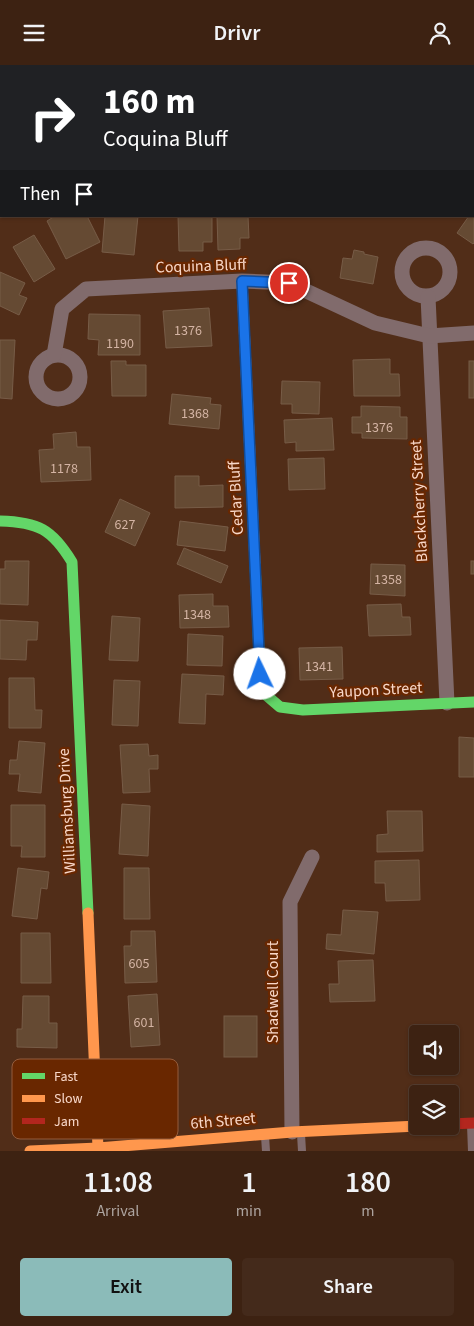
<!DOCTYPE html>
<html lang="en">
<head>
<meta charset="utf-8">
<style>
  body { margin:0; font-family:"Source Sans 3",sans-serif; background:#442a1b; color:#f1f3f6; height:100vh; display:flex; flex-direction:column; font-size:19px; white-space:nowrap }
  * { box-sizing:border-box; margin:0 }
  p { font-size:16px; color:#ada49f }
  .icon { flex:none; width:28px; height:28px; fill:none; stroke:currentColor; stroke-width:2; stroke-linecap:round; stroke-linejoin:round }
  .map { position:relative; height:1086px; overflow:hidden }
  .sheet { display:flex; flex-direction:column; background:#3d2212; flex:1 }
  .sheet>* { flex:none }
  .hud { position:absolute; left:0px; top:0px; width:475px; height:152px; box-shadow:0 1px 4px #0004,0 0 0 1px #563f32; background:#202124; color:#fff; overflow:hidden }
  .buttons { position:absolute; left:409px; top:960px; display:grid; gap:10px }
  .buttons a { display:grid; place-items:center; width:50px; height:50px; border-radius:5px; background:#3d2212; box-shadow:0 1px 4px #0004,0 0 0 1px #563f32; font-size:25px }
  .pin { position:absolute; display:grid; place-items:center; width:42px; height:42px; color:#fff; margin:-21px; border:2px solid #fff; border-radius:50%; box-shadow:0 1px 5px #0007 }
  .me { position:absolute; width:55px; margin:-28px; rotate:357deg; stroke-linejoin:round; filter:drop-shadow(0 0 4px #0008) }
  .turn { display:flex; align-items:center; gap:18px; height:105px; padding:0 20px; font-size:22px }
  .turn .icon { width:65px; height:65px; stroke-width:2.5 }
  .turn b { display:block; font-size:35px; line-height:42px }
  .then { display:flex; align-items:center; height:48px; padding:0 20px; background:#0003; gap:10px; font-size:19px }
  .eta { display:flex; justify-content:space-evenly; align-items:center; height:85px; text-align:center }
  .eta b { font-size:30px; font-weight:600; line-height:35px }
  .cta { display:flex; gap:10px; margin-top:auto; padding:10px 20px }
  .cta a { flex:1; height:58px; border-radius:5px; background:#8bbbb9; color:#111; font-size:20px; font-weight:600; line-height:58px; text-align:center }
  .cta a+a { background:#442a1b; color:#f1f3f6 }
  header { display:flex; justify-content:space-between; align-items:center; height:65px; padding:0 20px; background:#3d2212; font-size:22px; font-weight:600 }
  .map>svg:first-child { display:block }
</style>
</head>
<body>
<header><svg class="icon" aria-label="menu" viewBox="0 0 24 24"><path d="M4 6h16M4 12h16M4 18h16"/></svg>Drivr<svg class="icon" aria-label="person" viewBox="0 0 24 24"><circle cx="12" cy="8" r="4"/><path d="M4 21q1-7 8-7t8 7"/></svg></header>
<div class="map">
<svg width="474" height="1086" viewBox="0 0 474 1086">
  <rect width="100%" height="100%" fill="#512d18"/>
  <path fill="#924315" d="M246 0H474V73V1Z"/>
  <path fill="#a55328" d="M0 0H196L1 1 0 55Z"/>
  <g fill="#654a33" stroke="#775c47">
    <path d="M474 143V178L473 179 457 168 469 151H474Z"/>
    <path d="M55 151H87L100 177 66 194 47 156Z"/>
    <path d="M105 151H138L134 190 102 187Z"/>
    <path d="M178 151H212V177H203V186H179Z"/>
    <path d="M217 151H248L249 173H240V184L218 185Z"/>
    <path d="M34 170 55 204 34 217 13 182Z"/>
    <path d="M354 185 364 187V189L378 192 373 219 340 213 343 193 352 194Z"/>
    <path d="M0 207 25 218 19 230 27 233 19 250 0 241Z"/>
    <path d="M209 243 212 281 166 283 163 246Z"/>
    <path d="M89 249 140 250V290H98L99 275 88 274Z"/>
    <path d="M0 275H15L12 334 0 333Z"/>
    <path d="M390 294V309H399L400 331H354L353 295Z"/>
    <path d="M111 296H126V300H146V331H112Z"/>
    <rect x="469" y="296" width="5" height="37"/>
    <path d="M282 316 320 317 319 349 292 348V339H281Z"/>
    <path d="M172 329 211 333 210 339 221 340 219 364 169 359Z"/>
    <path d="M361 341 400 342V352H407V374L362 373V368H352V352H361Z"/>
    <path d="M332 353 334 385 296 386V377L285 378 284 355Z"/>
    <path d="M76 367 77 382H90L91 415 41 417 39 385 54 384 53 369Z"/>
    <path d="M324 393 325 424 289 425 288 394Z"/>
    <path d="M175 411H199V421L223 420V442L175 443Z"/>
    <path d="M120 434 150 448 135 481 105 467Z"/>
    <path d="M180 456 228 462 225 486 177 480Z"/>
    <path d="M184 483 228 501 221 518 177 499Z"/>
    <path d="M5 496H29L28 540 0 539V504H5Z"/>
    <rect x="471" y="496" width="3" height="13"/>
    <path d="M371 499 405 500V531L370 529Z"/>
    <path d="M213 529V541H228L229 562 180 563 179 530Z"/>
    <path d="M401 539 402 552H410L411 570 369 571 367 540Z"/>
    <path d="M112 551 140 553 138 596 109 595Z"/>
    <path d="M0 555 38 557 37 575H27L26 595 0 594Z"/>
    <path d="M188 569 223 571 222 601 187 600Z"/>
    <path d="M342 582 343 614 300 615 299 583Z"/>
    <path d="M182 609 224 611 223 630 206 629 205 659 179 658Z"/>
    <path d="M9 613H34L35 645H42L41 663H9Z"/>
    <path d="M114 615 140 616 138 661 112 660Z"/>
    <path d="M459 672 474 673V712H459Z"/>
    <path d="M19 676 45 678 41 728 18 726 20 709H9L10 695H17Z"/>
    <path d="M148 679 149 691 158 690V704H149L150 727 123 728 120 680Z"/>
    <path d="M122 739 150 741 148 791 119 789Z"/>
    <path d="M11 740H45V792H21L22 781H11Z"/>
    <path d="M387 746H422L423 786 377 787V770L388 769Z"/>
    <path d="M419 795 420 835 386 836 385 818H375V796Z"/>
    <path d="M18 803 49 807 47 824 41 823 37 854 12 851Z"/>
    <path d="M124 803H149L150 854H124Z"/>
    <path d="M343 845 378 847 374 889 326 884 327 869 341 870Z"/>
    <path d="M131 866H155L157 917 125 918 124 881H131Z"/>
    <path d="M21 868H50L51 918H21Z"/>
    <path d="M373 895 375 936 330 937 329 919H339L338 896Z"/>
    <path d="M157 929 160 980 131 982 128 931Z"/>
    <path d="M23 931H49V958H57V983L17 982V964H22Z"/>
    <rect x="224" y="951" width="33" height="41"/>
  </g>
  <g fill="none" stroke-linecap="round" stroke-linejoin="round">
    <g stroke="#816b6c" stroke-width="8">
      <path d="M471 1060 472 1086"/>
      <path d="M301 1069 302 1086"/>
      <path d="M265 1071 266 1086"/>
    </g>
    <g stroke="#816b6c" stroke-width="15">
      <circle cx="426" cy="207" r="24"/>
      <path d="M428 232 447 638"/>
      <circle cx="58" cy="312" r="22"/>
      <path d="M54 290 62 244 86 224 242 216 289 218 375 258 429 271 474 268"/>
      <path d="M292 1067 290 837 312 792"/>
    </g>
    <g stroke="#63d668" stroke-width="11">
      <path d="M0 105H1"/>
      <path d="M0 456C38 457 52 464 72 497L88 848"/>
      <path d="M255 498 260 609 266 630 280 642 303 645 474 637"/>
    </g>
    <g stroke="#ff974d" stroke-width="11">
      <path d="M242 216 255 498"/>
      <path d="M88 848 98 1083"/>
      <path d="M30 1086 98 1083 292 1067 418 1061"/>
    </g>
    <path stroke="#b3261e" stroke-width="11" d="M450 1059 474 1058"/>
  </g>
  <g fill="none" stroke-linecap="round" stroke-linejoin="round">
    <defs>
      <path id="route" d="M260 609 242 216 289 218"/>
    </defs>
    <use href="#route" stroke="#114b97" stroke-width="12"/>
    <use href="#route" stroke="#1a73e8" stroke-width="9"/>
  </g>
  <g text-anchor="middle" dominant-baseline="central" stroke-width="4.5" stroke-linejoin="round" paint-order="stroke">
    <g font-size="14" fill="#d4b4a4">
      <text x="188" y="266">1376</text>
      <text x="120" y="279">1190</text>
      <text x="195" y="349">1368</text>
      <text x="379" y="363">1376</text>
      <text x="64" y="404">1178</text>
      <text x="125" y="460">627</text>
      <text x="388" y="515">1358</text>
      <text x="197" y="550">1348</text>
      <text x="319" y="602">1341</text>
      <text x="139" y="899">605</text>
      <text x="144" y="958">601</text>
    </g>
    <g font-size="16" fill="#f9d8c9" stroke="#692700">
      <text transform="translate(201 201) rotate(-2)">Coquina Bluff</text>
      <text transform="translate(236 433) rotate(-93)">Cedar Bluff</text>
      <text transform="translate(419 436) rotate(-93)">Blackcherry Street</text>
      <text transform="translate(376 625) rotate(-3)">Yaupon Street</text>
      <text transform="translate(67 746) rotate(-93)">Williamsburg Drive</text>
      <text transform="translate(273 927) rotate(-90)">Shadwell Court</text>
      <text transform="translate(223 1056) rotate(-5)">6th Street</text>
    </g>
  </g>
  <rect x="12" y="994" width="166" height="80" rx="8" fill="#692700" stroke="#945c3c" stroke-width="1"/>
  <rect x="22" y="1008" width="23" height="6" fill="#63d668"/>
  <rect x="22" y="1030" width="23" height="7" fill="#ff974d"/>
  <rect x="22" y="1053" width="23" height="6" fill="#b3261e"/>
  <g font-size="14" fill="#f9d8c9">
    <text x="54" y="1016">Fast</text>
    <text x="54" y="1038">Slow</text>
    <text x="54" y="1061">Jam</text>
  </g>
</svg>
<div class="buttons">
<a><svg class="icon" aria-label="sound" viewBox="0 0 24 24"><path d="M4 9h4l5-4v14l-5-4H4zM17 9q2 3 0 6"/></svg></a>
<a><svg class="icon" aria-label="layers" viewBox="0 0 24 24"><path d="M12 4l9 5-9 5-9-5zM3 14l9 5 9-5"/></svg></a>
</div>
<div class="pin" style="left:289px;top:218px;background:#d93025"><svg class="icon" aria-label="arrive" viewBox="0 0 24 24"><path d="M6 21V4h12l-3 4 3 4H6"/></svg></div>
<svg class="me" style="left:260px;top:609px" viewBox="-20 -20 40 40"><circle r="19" fill="#fff"/><path d="M0-13L10 11 0 6-10 11z" fill="#1a73e8"/></svg>
<div class="hud">
<div class="turn"><svg class="icon" aria-label="right" viewBox="0 0 24 24"><path d="M7 20v-9h11M14 6l5 5-5 5"/></svg><div><b>160 m</b>Coquina Bluff</div></div>
<div class="then">Then<svg class="icon" aria-label="arrive" viewBox="0 0 24 24"><path d="M6 21V4h12l-3 4 3 4H6"/></svg></div>
</div>
</div>
<section class="sheet">
<div class="eta">
<div><b>11:08</b><p>Arrival</p></div>
<div><b>1</b><p>min</p></div>
<div><b>180</b><p>m</p></div>
</div>
<div class="cta"><a>Exit</a><a>Share</a></div>
</section>
</body>
</html>
